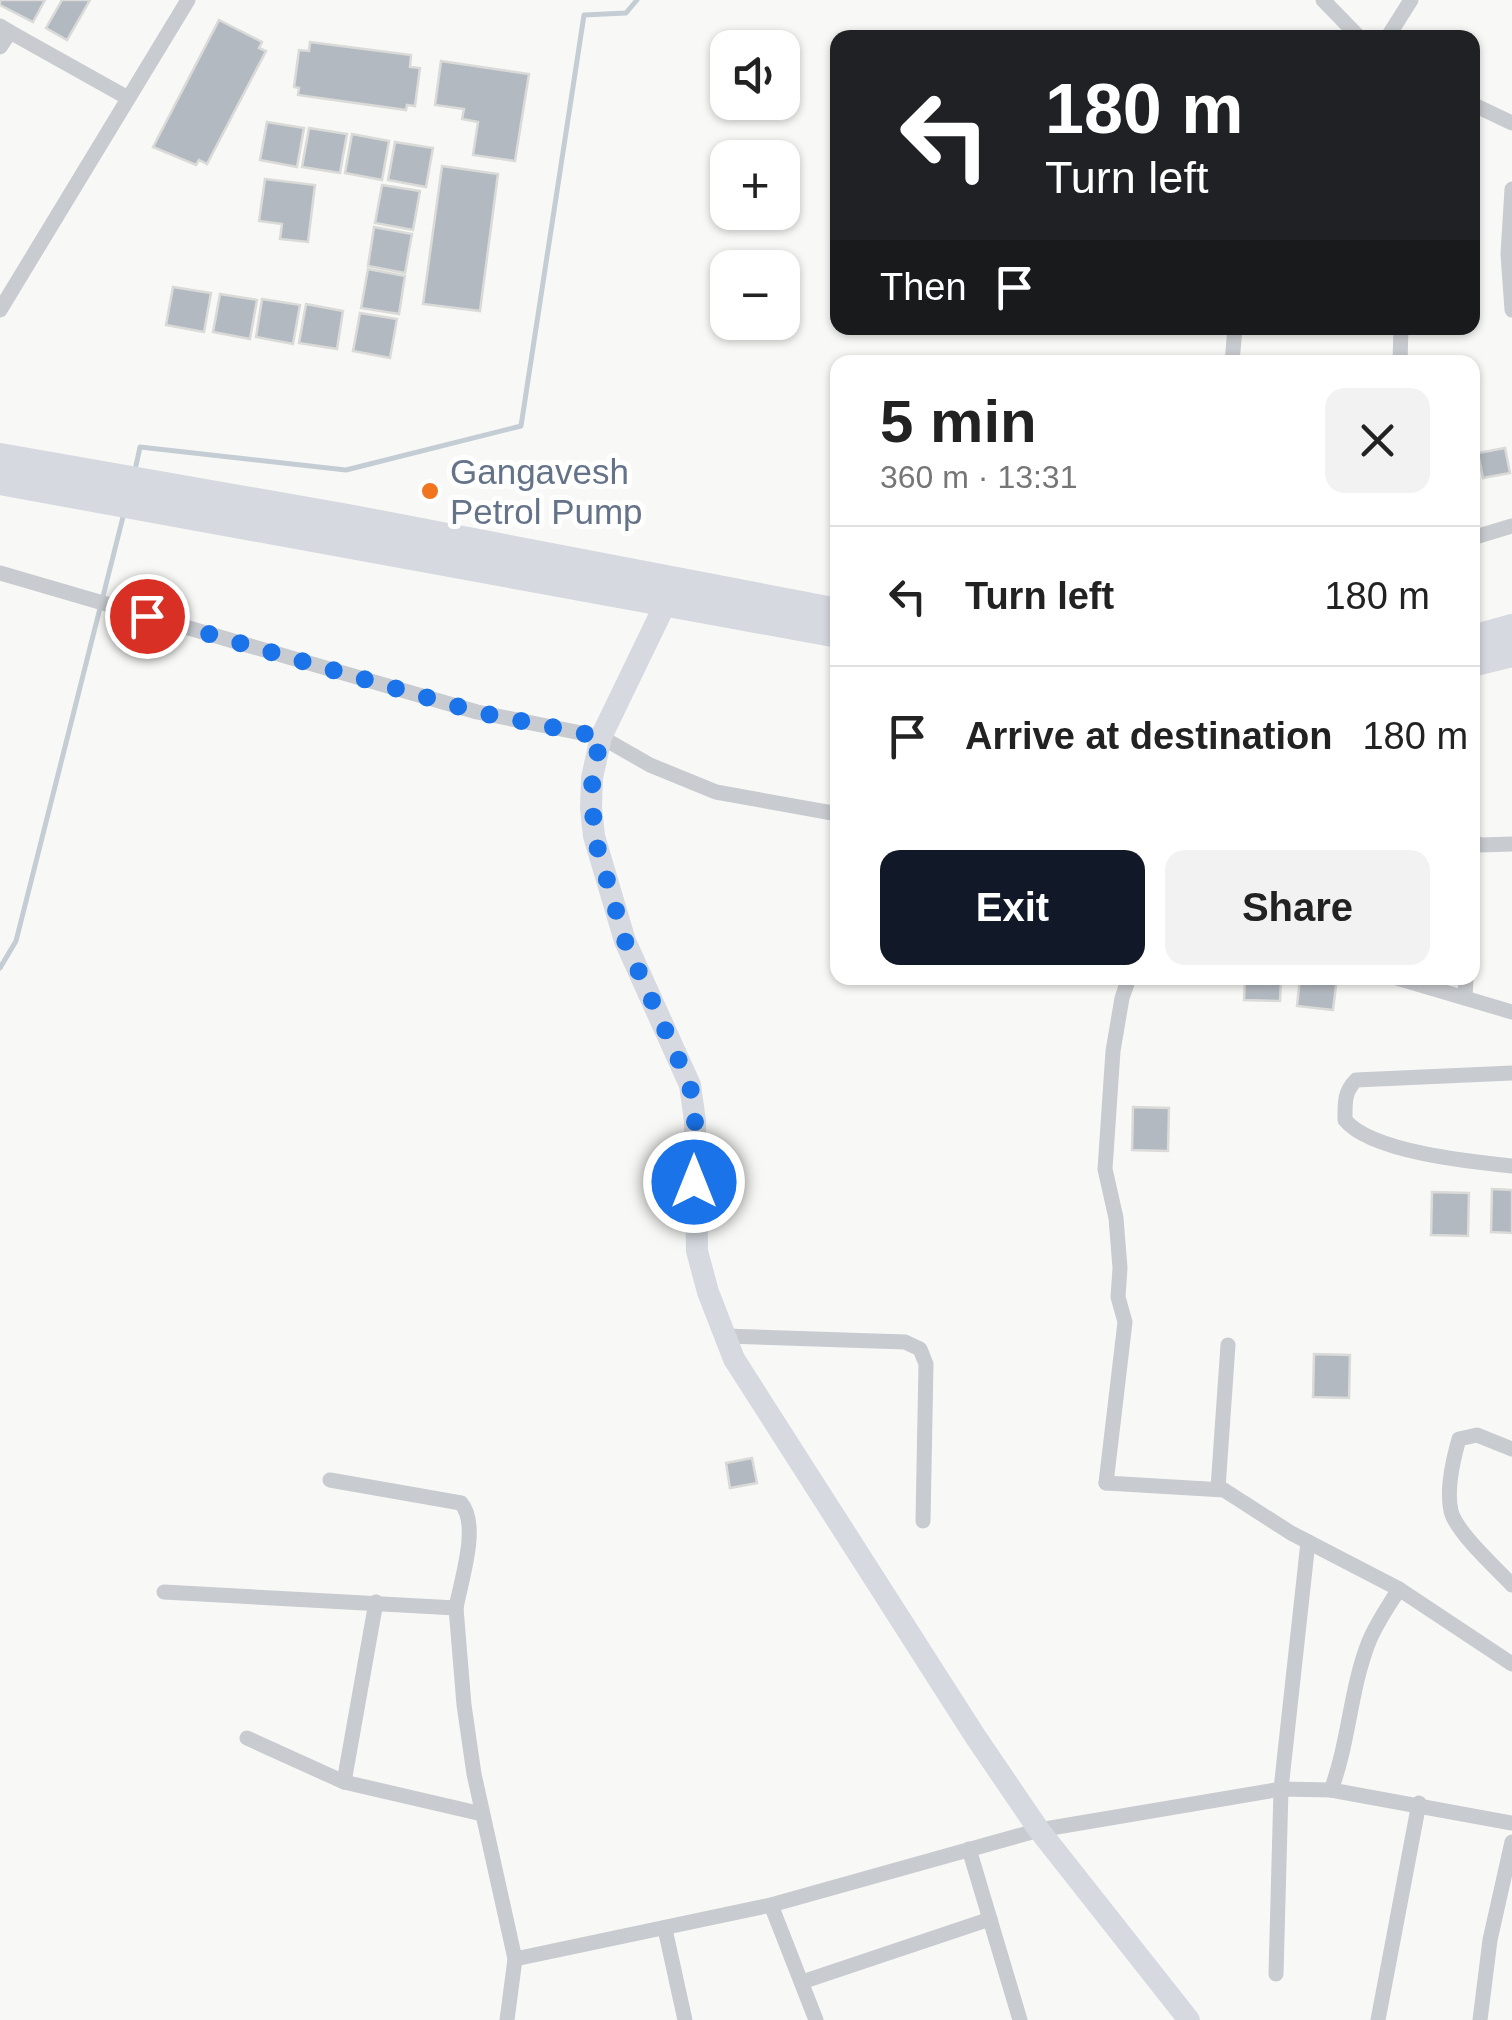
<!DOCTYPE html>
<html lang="en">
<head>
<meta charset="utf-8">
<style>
  body { margin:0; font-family:Helvetica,sans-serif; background:#f2f2f2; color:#222; height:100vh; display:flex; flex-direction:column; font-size:38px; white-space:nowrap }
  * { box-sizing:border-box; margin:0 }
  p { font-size:32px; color:#767676 }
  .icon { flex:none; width:55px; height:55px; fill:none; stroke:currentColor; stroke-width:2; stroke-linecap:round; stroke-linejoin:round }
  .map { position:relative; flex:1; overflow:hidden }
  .drawer { position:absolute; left:830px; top:355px; width:650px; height:630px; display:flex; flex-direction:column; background:#fff; border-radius:20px; box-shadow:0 2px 8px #0004 }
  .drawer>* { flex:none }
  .top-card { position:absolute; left:830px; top:30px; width:650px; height:305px; border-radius:20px; box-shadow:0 2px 8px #0004; background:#202124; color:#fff; overflow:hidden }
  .controls { position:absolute; left:710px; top:30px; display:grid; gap:20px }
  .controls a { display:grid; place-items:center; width:90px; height:90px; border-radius:20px; background:#fff; box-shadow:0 2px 8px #0004; font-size:50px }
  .pin { position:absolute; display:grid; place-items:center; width:85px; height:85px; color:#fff; margin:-42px; border:5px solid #fff; border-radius:50%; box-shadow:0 2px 10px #0007 }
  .me { position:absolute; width:110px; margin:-55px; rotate:0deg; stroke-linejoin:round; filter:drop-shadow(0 0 8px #0008) }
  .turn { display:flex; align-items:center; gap:35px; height:210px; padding:0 50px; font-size:45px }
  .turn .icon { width:130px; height:130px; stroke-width:2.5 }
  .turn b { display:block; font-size:70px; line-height:85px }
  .then { display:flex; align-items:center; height:95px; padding:0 50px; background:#0003; gap:20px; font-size:38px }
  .round { display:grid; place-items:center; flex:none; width:105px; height:105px; border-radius:20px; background:#f2f2f2 }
  .headline { display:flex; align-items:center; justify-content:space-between; height:170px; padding:0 50px }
  h1 { font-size:60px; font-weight:800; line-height:75px }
  .button { display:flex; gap:20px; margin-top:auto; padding:20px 50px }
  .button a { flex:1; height:115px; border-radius:20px; background:#111827; color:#fff; font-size:40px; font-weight:800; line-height:115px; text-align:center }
  .button a+a { background:#f2f2f2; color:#222 }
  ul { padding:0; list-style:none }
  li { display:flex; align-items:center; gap:30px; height:140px; padding:0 50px; border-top:2px solid #e0e0e0 }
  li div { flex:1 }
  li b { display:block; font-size:38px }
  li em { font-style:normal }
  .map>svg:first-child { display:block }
</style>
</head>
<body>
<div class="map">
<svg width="1512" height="2020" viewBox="0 0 1512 2020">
  <rect width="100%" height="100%" fill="#f8f9f6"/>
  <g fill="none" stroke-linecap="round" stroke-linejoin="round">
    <g stroke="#c5cdd4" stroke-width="5">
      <path d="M135 470 140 447 346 470 521 426 584 15 626 13 637 0"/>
      <path d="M0 968 16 941 124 513"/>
    </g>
  </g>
  <g fill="#b3b9c0" stroke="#dadbd8" stroke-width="2.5">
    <path d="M0 0H45L33 22 0 5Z"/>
    <path d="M62 0H90L67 40 46 28Z"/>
    <path d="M219 20 262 42 259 48 266 51 207 164 199 160 196 165 153 147Z"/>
    <path d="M310 42 411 55 410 67 420 68 415 106 407 105 406 110 298 95 299 88 294 87 299 50 309 51Z"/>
    <path d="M441 61 529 74 515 161 473 155 478 122 462 119 464 109 435 105Z"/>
    <path d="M267 122 304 128 297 167 260 160Z"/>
    <path d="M309 128 347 134 340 173 302 167Z"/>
    <path d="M352 134 389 141 382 180 345 173Z"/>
    <path d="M395 142 433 148 426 187 388 180Z"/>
    <path d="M442 166 498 174 480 311 423 304Z"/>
    <path d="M265 179 315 185 308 242 280 239 282 224 259 221Z"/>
    <path d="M382 185 420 191 413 230 375 223Z"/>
    <path d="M374 227 412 234 405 273 368 266Z"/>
    <path d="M368 269 405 276 399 314 361 308Z"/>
    <path d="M173 287 211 293 204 332 166 325Z"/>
    <path d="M220 294 257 300 250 339 213 332Z"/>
    <path d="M262 299 300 305 293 344 256 337Z"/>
    <path d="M306 304 343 311 337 349 299 343Z"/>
    <path d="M360 313 397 319 390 358 353 351Z"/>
    <path d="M1505 448 1510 473 1483 478 1478 453Z"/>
    <path d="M1245 978H1281L1280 1001 1244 1000Z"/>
    <path d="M1300 978H1337L1333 1010 1297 1006Z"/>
    <path d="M1133 1107 1169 1108 1168 1151 1132 1150Z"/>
    <path d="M1492 1189 1512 1190V1233L1491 1232Z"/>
    <path d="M1432 1192 1469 1193 1468 1236 1431 1235Z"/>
    <path d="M1314 1354 1350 1355 1349 1398 1313 1397Z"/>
    <path d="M752 1458 757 1483 730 1488 726 1463Z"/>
  </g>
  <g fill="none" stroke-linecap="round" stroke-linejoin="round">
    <g stroke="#c8cbcf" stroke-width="15">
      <path d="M1323 0 1360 38"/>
      <path d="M0 26 10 32 0 47"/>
      <path d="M10 32 128 98"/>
      <path d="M1387 38 1411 0"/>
      <path d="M1472 104 1512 123"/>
      <path d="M1512 189 1508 254 1512 310"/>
      <path d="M0 310 188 0"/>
      <path d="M1232 362 1235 328"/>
      <path d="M1400 362 1401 328"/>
      <path d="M1472 538 1512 526"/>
      <path d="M0 573 477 712 601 737 650 765 716 792 838 814"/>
      <path d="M1472 841 1481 845 1512 844"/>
      <path d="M1397 978 1512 1012"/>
      <path d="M1465 998 1466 978"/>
      <path d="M1512 1073 1356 1080C1344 1092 1345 1103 1345 1120 1371 1152 1472 1162 1512 1166"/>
      <path d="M725 1336 905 1342 920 1349 926 1364 923 1521"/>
      <path d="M1512 1449 1477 1435 1459 1439C1453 1460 1446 1489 1451 1511 1456 1532 1496 1568 1512 1585"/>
      <path d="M1107 1475 1106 1483 1125 1322 1118 1297 1120 1268 1116 1218 1105 1169 1113 1051 1122 998 1129 978"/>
      <path d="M1106 1483 1224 1490 1291 1533 1399 1589"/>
      <path d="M1218 1488 1228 1345"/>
      <path d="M164 1592 456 1608C461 1580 480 1525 461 1503L330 1480"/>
      <path d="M456 1608 464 1705 474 1774 515 1959"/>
      <path d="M247 1738 344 1782 482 1814"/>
      <path d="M344 1782 376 1602"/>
      <path d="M1331 1790C1349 1742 1350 1691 1368 1644 1375 1625 1388 1607 1399 1589L1512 1664"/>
      <path d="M969 1849 1020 2020"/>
      <path d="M771 1905 816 2020"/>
      <path d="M665 1929 685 2020"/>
      <path d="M1276 1974 1281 1789 1308 1542"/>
      <path d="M802 1982 990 1919"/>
      <path d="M507 2020 515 1959 771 1905 1039 1830 1281 1789 1331 1790 1512 1823"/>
      <path d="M1378 2020 1419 1803"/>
      <path d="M1480 2020 1490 1940 1512 1842"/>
    </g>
    <path stroke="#d6dae0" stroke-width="22" d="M673 588 601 737 592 778 591 808 594 836 625 941 690 1085 695 1121 697 1251 708 1292 734 1359 975 1736 1039 1830 1189 2020"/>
    <g stroke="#d6dae0" stroke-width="28">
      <path d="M0 457 348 518 838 612"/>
      <path d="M0 481 838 634"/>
      <path d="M1472 639 1512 628"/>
      <path d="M1472 663 1512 653"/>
    </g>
  </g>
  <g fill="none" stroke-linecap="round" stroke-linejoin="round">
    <path stroke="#1a73e8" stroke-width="18" stroke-dasharray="0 32.4" d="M147 616 477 712 601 737 592 778 594 836 625 941 690 1085 695 1121 694 1182"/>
  </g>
  <circle fill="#f1741e" stroke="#fff" stroke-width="4" cx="430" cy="491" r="10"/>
  <g text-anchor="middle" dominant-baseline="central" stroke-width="10" stroke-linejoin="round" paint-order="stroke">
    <g font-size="35" fill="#657389" stroke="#fff" text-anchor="start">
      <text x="450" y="471">Gangavesh<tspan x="450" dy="40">Petrol Pump</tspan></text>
    </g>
  </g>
</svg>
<div class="controls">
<a><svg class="icon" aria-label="sound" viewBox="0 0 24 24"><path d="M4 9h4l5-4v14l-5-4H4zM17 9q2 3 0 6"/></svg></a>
<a>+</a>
<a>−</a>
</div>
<div class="pin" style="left:147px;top:616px;background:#d93025"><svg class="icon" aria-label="arrive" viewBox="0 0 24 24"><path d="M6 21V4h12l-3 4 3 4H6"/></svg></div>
<svg class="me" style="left:694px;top:1182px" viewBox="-20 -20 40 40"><circle r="17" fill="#1a73e8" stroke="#fff" stroke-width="3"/><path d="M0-11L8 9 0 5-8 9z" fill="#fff"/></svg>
<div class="top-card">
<div class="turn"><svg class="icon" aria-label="left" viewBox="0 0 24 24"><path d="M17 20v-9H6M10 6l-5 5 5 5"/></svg><div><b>180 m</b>Turn left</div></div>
<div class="then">Then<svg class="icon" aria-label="arrive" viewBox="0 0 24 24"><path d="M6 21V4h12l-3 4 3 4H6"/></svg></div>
</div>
<section class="drawer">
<div class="headline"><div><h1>5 min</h1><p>360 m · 13:31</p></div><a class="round"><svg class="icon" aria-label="close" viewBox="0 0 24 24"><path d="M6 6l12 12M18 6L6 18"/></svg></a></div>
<ul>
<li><svg class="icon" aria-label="left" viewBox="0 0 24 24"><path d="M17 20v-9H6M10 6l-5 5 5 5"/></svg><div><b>Turn left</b></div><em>180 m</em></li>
<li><svg class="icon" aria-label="arrive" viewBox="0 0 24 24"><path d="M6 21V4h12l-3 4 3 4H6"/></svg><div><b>Arrive at destination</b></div><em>180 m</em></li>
</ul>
<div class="button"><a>Exit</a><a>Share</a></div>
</section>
</div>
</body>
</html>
